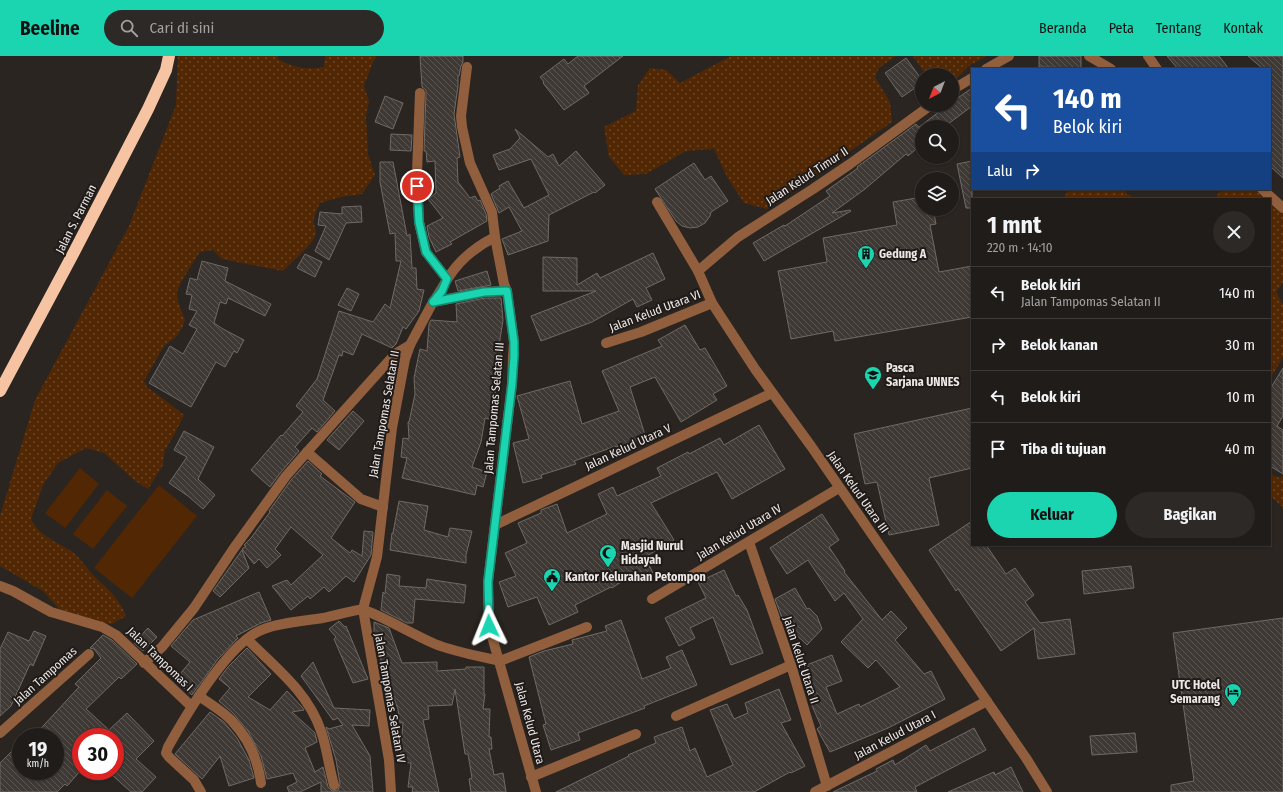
<!DOCTYPE html>
<html lang="id">
<head>
<meta charset="utf-8">
<style>
  body { margin:0; font-family:"Fira Sans Condensed",sans-serif; background:#2d2926; color:#f1f3f6; height:100vh; display:flex; flex-direction:column; font-size:15px; white-space:nowrap }
  * { box-sizing:border-box; margin:0 }
  p { font-size:13px; color:#a2a1a2 }
  .icon { flex:none; width:22px; height:22px; fill:none; stroke:currentColor; stroke-width:2; stroke-linecap:round; stroke-linejoin:round }
  .map { position:relative; flex:1; overflow:hidden }
  .details { position:absolute; left:971px; top:142px; width:300px; height:348px; display:flex; flex-direction:column; background:#201c19; border-radius:0px; box-shadow:0 1px 3px #0004,0 0 0 1px #3d3a38 }
  .details>* { flex:none }
  .banner { position:absolute; left:971px; top:12px; width:300px; height:122px; border-radius:0px; box-shadow:0 1px 3px #0004,0 0 0 1px #3d3a38; background:#1a4fa0; color:#fff; overflow:hidden }
  .needle { width:26px; rotate:222deg }
  .tools { position:absolute; left:915px; top:12px; display:grid; gap:8px }
  .tools a { display:grid; place-items:center; width:44px; height:44px; border-radius:50%; background:#201c19; box-shadow:0 1px 3px #0004,0 0 0 1px #3d3a38; font-size:20px }
  .speed { position:absolute; left:12px; top:672px; display:flex; gap:8px; font-size:20px; font-weight:700; text-align:center }
  .speed>* { display:grid; place-content:center; width:52px; height:52px; border-radius:50%; background:#201c19; box-shadow:0 1px 3px #0004,0 0 0 1px #3d3a38; line-height:1 }
  .speed small { font-size:10px; font-weight:400 }
  .speed .limit { border:6px solid #d22; background:#fff; color:#111 }
  .pin { position:absolute; display:grid; place-items:center; width:34px; height:34px; color:#fff; margin:-17px; border:2px solid #fff; border-radius:50%; box-shadow:0 1px 4px #0007 }
  .me { position:absolute; width:44px; margin:-22px; rotate:358deg; stroke-linejoin:round; filter:drop-shadow(0 0 3px #0008) }
  .turn { display:flex; align-items:center; gap:14px; height:84px; padding:0 16px; font-size:18px }
  .turn .icon { width:52px; height:52px; stroke-width:2.5 }
  .turn b { display:block; font-size:28px; line-height:34px }
  .then { display:flex; align-items:center; height:38px; padding:0 16px; background:#0003; gap:8px; font-size:15px }
  .round { display:grid; place-items:center; flex:none; width:42px; height:42px; border-radius:21px; background:#2d2926 }
  .summary { display:flex; align-items:center; justify-content:space-between; height:68px; padding:0 16px }
  h1 { font-size:24px; font-weight:700; line-height:30px }
  .cta { display:flex; gap:8px; margin-top:auto; padding:8px 16px }
  .cta a { flex:1; height:46px; border-radius:24px; background:#1bd5b1; color:#111; font-size:16px; font-weight:700; line-height:46px; text-align:center }
  .cta a+a { background:#2d2926; color:#f1f3f6 }
  ul { padding:0; list-style:none }
  li { display:flex; align-items:center; gap:12px; height:52px; padding:0 16px; border-top:1px solid #3d3a38 }
  li div { flex:1 }
  li b { display:block; font-size:15px }
  li em { font-style:normal }
  header { display:flex; align-items:center; gap:24px; box-sizing:border-box; height:56px; padding:0 20px; background:#1bd5b1; color:#111 }
  header strong { font-size:19px }
  nav { display:flex; gap:22px; margin-inline-start:auto; font-size:14px }
  .search { width:280px; height:36px; background:#2d2926; display:flex; align-items:center; gap:10px; box-sizing:border-box; padding:0 14px; border-radius:22px; color:#a2a1a2; font-size:15px }
  .map>svg:first-child { display:block }
</style>
</head>
<body>
<header>
<strong>Beeline</strong>
<div class="search"><svg class="icon" aria-label="search" viewBox="0 0 24 24"><circle cx="10" cy="10" r="6"/><path d="M15 15l6 6"/></svg>Cari di sini</div>
<nav><a>Beranda</a><a>Peta</a><a>Tentang</a><a>Kontak</a></nav>
</header>
<div class="map">
<svg width="1283" height="736" viewBox="0 0 1283 736">
  <defs>
    <pattern id="grass-dots" width="8" height="8" patternUnits="userSpaceOnUse"><rect width="8" height="8" fill="#522703"/><path d="M2 2h.1M6 6h.1" fill="none" stroke="#6b4628" stroke-width="1.8" stroke-linecap="round"/></pattern>
    <pattern id="building-back-hatch" width="6" height="6" patternUnits="userSpaceOnUse"><rect width="6" height="6" fill="#3f3935"/><path d="M-1 5l2 2M0 0l6 6M5-1l2 2" fill="none" stroke="#5b5652"/></pattern>
  </defs>
  <rect width="100%" height="100%" fill="#2a2521"/>
  <g fill="url(#grass-dots)">
    <path d="M178 0H278V3C295 12 305 14 324 11L325 0H377L373 6 364 30 369 45 366 60 368 98 375 119 362 138 341 141 320 147C317 154 313 160 314 168 315 172 317 176 315 180 312 189 291 207 283 215L222 203 213 194 200 196C195 204 178 229 177 237 177 246 182 255 185 264L182 272 176 281 164 290 144 325 147 331 166 345 184 359 174 379 165 394 163 409 148 433 134 424 104 397 86 392 58 407 43 429 31 463C39 480 57 486 71 495 81 502 86 512 94 520 108 534 118 540 126 560L112 568 95 566 63 557 43 535 0 510V460L35 344 129 170 176 49Z"/>
    <path d="M731 0H896L879 12 875 21 890 46 892 66 767 153 744 147 727 121 714 93 686 95 646 118 624 119 609 101 604 71 636 55 638 29 650 12 666 14 680 27Z"/>
    <path d="M913 0H987L969 10 952 27V19H926Z"/>
    <path d="M1069 133H1124L1127 138 1136 143H1063Z"/>
    <path d="M1221 133H1253L1266 143H1215Z"/>
    <path d="M1270 146 1283 157V226L1276 236 1283 248V301L1270 323Z"/>
    <path d="M1270 418 1280 422 1283 419V451L1270 440Z"/>
  </g>
  <g fill="#522703">
    <path d="M80 412 99 428 65 472 45 457Z"/>
    <path d="M159 429 197 460 132 542 94 512Z"/>
    <path d="M107 434 127 450 93 493 73 478Z"/>
  </g>
  <g fill="url(#building-back-hatch)" stroke="#706a66">
    <path d="M420 0H463V6L461 10 459 20H458V30L454 58 460 101 457 102 458 126 470 142 475 140 478 145 480 144 486 158 487 165 450 186 452 188 436 196 429 181 427 170 443 162 428 143 436 137 435 105 427 106 426 95H424L426 37V34L422 31Z"/>
    <path d="M578 0H623L584 30 589 37 564 54 543 27 544 26 540 21 564 3 568 8Z"/>
    <path d="M1039 0H1081V12L1039 11Z"/>
    <path d="M1167 0H1219L1229 13H1178Z"/>
    <path d="M1248 0H1283V122L1270 110V13H1263Z"/>
    <path d="M906 2 922 24V27L902 41 885 17Z"/>
    <path d="M972 32V50L944 71H919L948 49H952V46Z"/>
    <path d="M385 40 403 47 393 73 375 66Z"/>
    <path d="M916 68 922 75V88L908 100 906 98 865 133 832 157 850 154 851 155 764 205 753 187 784 169 785 170 830 140 826 135 858 112 857 111Z"/>
    <path d="M515 73 548 101 553 98 559 110 576 95 605 129 595 137 594 136 549 159 548 185 508 199 502 183 522 175 509 151 499 157 491 138 500 132 499 130 508 125 524 152 549 139 531 103 499 114 493 99 510 93 520 82Z"/>
    <path d="M391 78 412 79 411 95 390 94Z"/>
    <path d="M972 105V152H966L957 108Z"/>
    <path d="M380 106H393L407 180 410 178 412 212H416L417 233 424 234 419 255 406 273 403 271 396 288 392 292 362 278 353 299 343 295 342 300 339 299 323 344 335 355 317 376 312 372 295 391 299 395 281 416 270 431 251 414 281 379 282 380 303 356 296 350 317 323 339 255 373 266 385 248 390 252 401 205H396L395 177 390 178 380 126Z"/>
    <path d="M694 107 705 124 711 120 728 145 711 156 710 160 705 167 698 171 690 172 682 170 676 165 655 133Z"/>
    <path d="M922 141V153H933L936 168 930 169 939 216 972 210V261L835 285 833 275 791 283 778 215 827 206 823 182 897 169 893 146Z"/>
    <path d="M361 150 362 166 346 167 329 204 315 195 326 170 318 169 320 156 342 158V151Z"/>
    <path d="M653 197 665 223 646 232 652 244 637 251 633 243 592 266 541 285 531 260 596 235H543V201L577 202V229L597 217 600 222Z"/>
    <path d="M305 198 322 206 315 221 297 212Z"/>
    <path d="M202 205 228 212 225 225 271 248 265 260 228 242 226 248 220 246 214 267 223 273 244 284 237 297 234 295 225 311 216 306 191 351 149 327 170 290 183 298 197 273 189 269 197 255 189 253 192 239 186 238 190 222 197 224Z"/>
    <path d="M487 215 491 229 458 235 455 225Z"/>
    <path d="M347 232 359 238 351 255 338 249Z"/>
    <path d="M485 242H501L503 264 498 296H501L496 316H499L493 348 489 363 485 362 481 386 472 411 487 416 483 431 477 429 475 439 402 422 407 402 401 401 403 382 409 383 408 366H409L415 338 414 322 420 293 427 295 429 268 431 264 457 266 456 248Z"/>
    <path d="M685 269 700 294 705 292 727 330 713 338 717 344 681 366 655 321 630 331 646 382 616 391V390L574 405 576 408 541 419 542 422 523 427 513 387 529 383 517 340 570 325 582 368 619 355 602 315 662 290 658 284Z"/>
    <path d="M1283 312V360L1277 370 1283 374V418L1270 410V333Z"/>
    <path d="M972 352V412L929 422 939 469 889 479 877 426 865 428 854 378Z"/>
    <path d="M353 355 364 365 339 394 327 384Z"/>
    <path d="M759 369 785 413 732 443 717 416 651 447 674 484 645 501 653 517 637 525 633 518 612 532 611 531 575 549 578 556 549 569 537 541 508 551 499 526 516 520 505 497 527 487 518 467 541 457V454L557 448 567 477 607 458 598 438 613 431 617 440 661 420 657 412 688 396 689 398 720 382 724 389Z"/>
    <path d="M184 375 214 391 198 423 215 439 203 453 188 440 169 427 187 401 174 394Z"/>
    <path d="M308 405 322 418 320 420 355 446 331 482 350 497 352 494 362 500 364 475 373 476 371 499 354 526 346 520 329 536 324 531 310 543 308 540 291 554 272 530 287 524 291 529 323 499 291 471 275 493 281 499 267 512 259 503 254 508 242 493 246 490 244 489 251 482 270 456 269 455 291 424Z"/>
    <path d="M399 445 428 450 424 474 448 481 450 472 472 475 466 499V507L390 494 392 477H393Z"/>
    <path d="M822 458 839 484 829 491 845 515 844 516 882 564 891 555 907 572 895 584 924 618 931 615 945 643 888 672 830 696 817 673 821 670 809 643 815 640 804 610 832 599 842 625 826 631 837 658 859 648 860 651 900 631 876 604 868 612 841 586 863 563 844 537 835 545 808 504 787 518 770 492Z"/>
    <path d="M972 465V489H986L1006 518 1015 512 1034 539 1025 546 1040 567 1070 563 1075 598 1038 603 1034 572 1001 595 958 533 956 535 929 494Z"/>
    <path d="M242 494 249 512 220 541 213 535Z"/>
    <path d="M1131 510 1134 532 1084 538 1082 515Z"/>
    <path d="M724 514 736 540 738 539 747 554 763 597 731 609 713 561 690 572 695 582 679 590 665 562 706 542 698 526Z"/>
    <path d="M387 518 400 520 399 530 426 532 427 523 466 529 464 547 415 543 413 567H407L381 554 383 536 385 538Z"/>
    <path d="M795 532 807 553 809 552 817 560 822 573 807 589 784 567 775 543Z"/>
    <path d="M259 536 271 564 261 567 236 580 238 582 218 603 192 639 175 624 190 606 171 590 193 564Z"/>
    <path d="M1283 562V736H1171V729L1194 725 1173 577Z"/>
    <path d="M621 564 642 623 671 612 666 601 682 594 697 629 644 650 645 652 578 677 580 684 551 694 543 669 546 668 529 601 544 595 573 588 572 584 607 575 605 570Z"/>
    <path d="M339 565 345 571 346 570 368 623 353 627 334 583 336 581 329 573Z"/>
    <path d="M374 566 389 572 402 607 437 606V615L466 613V611H484V638H485L483 653H490L489 681H491L492 693H489L494 719 503 717 506 736H471L469 723 472 722 468 698H465L455 633 452 649 428 650 429 663 423 664 439 736H412L413 731H408L411 707 400 706 403 666 400 667 398 653 385 618H384L376 581H374Z"/>
    <path d="M148 572 157 581 143 595 134 587Z"/>
    <path d="M34 575 46 580 33 610 30 608 11 650 0 660V593L8 576 29 585Z"/>
    <path d="M103 579 112 584 137 608 121 623 119 621 86 653 109 674 127 657 154 685 136 703 156 721 142 736H131L111 718 113 715H115V681H81V714L67 730 65 728 57 736H0V707L21 686V715H55V681H33L79 631 75 628 101 602 94 593 90 592Z"/>
    <path d="M247 592 271 618 248 641 270 654 287 635 302 651 304 654 292 656 315 677 317 686 305 692 315 716 323 711 328 731 332 735 338 734 340 728 336 704 326 671 329 673 343 669 342 668 338 662 333 664 301 620 313 606 334 652 370 654 369 670 352 669 370 700 373 736H321V726L300 736H289L287 731 297 726 293 717 267 723 261 700 248 675 233 657 219 645 230 632 219 623 228 611Z"/>
    <path d="M779 633 791 664 781 667 805 710 791 717 790 716 754 736H556L629 700 628 699 656 687 654 681 682 671 690 695 695 692 707 721 733 709 710 654 727 648 734 663 748 657 745 647Z"/>
    <path d="M210 656 224 666 237 682 249 704 254 722 229 730 220 700 202 723 175 698Z"/>
    <path d="M974 672 986 694 915 731 917 736H833L877 715 876 713 893 704 895 709 926 689 930 695Z"/>
    <path d="M1135 677 1137 696 1092 699 1090 680Z"/>
    <path d="M1011 711 1023 736H948L994 716 995 719Z"/>
  </g>
  <g fill="none" stroke-linecap="round" stroke-linejoin="round">
    <g stroke="#915f3d" stroke-width="10">
      <path d="M1089 0 1111 13"/>
      <path d="M1148 0 1157 13"/>
      <path d="M467 11 461 60 462 71 470 107 492 156 495 181 504 228 507 235 514 286 513 301 512 328 488 526 489 570 536 736"/>
      <path d="M986 13 1009 0"/>
      <path d="M952 34 972 22"/>
      <path d="M420 37 417 117 419 166 426 196 447 223"/>
      <path d="M1262 133 1283 152"/>
      <path d="M657 146 698 215 712 247 755 313 811 390 938 574 1026 702 1047 736"/>
      <path d="M698 215 738 181 813 133 850 108 931 49"/>
      <path d="M433 246C439 238 443 230 448 222 460 203 475 191 495 181"/>
      <path d="M606 287 641 276 712 247"/>
      <path d="M307 396 395 298 410 289"/>
      <path d="M495 469 772 337"/>
      <path d="M749 486 791 609 827 730"/>
      <path d="M0 530 13 535 51 556 102 571 116 579 191 650"/>
      <path d="M652 543 839 432"/>
      <path d="M247 583C275 611 308 636 321 675 327 692 329 712 334 729"/>
      <path d="M500 605 587 571"/>
      <path d="M144 607 162 591 194 552 234 492 286 420 307 396 361 443 383 451"/>
      <path d="M199 640C210 648 223 655 232 665 248 682 258 704 261 727"/>
      <path d="M676 660 791 609"/>
      <path d="M0 677 89 598"/>
      <path d="M531 721 636 678"/>
      <path d="M201 736 194 724 169 701 166 697 168 691C186 659 229 585 264 573 282 566 305 565 323 562 331 561 359 552 364 554 389 563 411 578 435 588 455 596 478 600 500 605"/>
      <path d="M391 736 389 704 363 553 377 501 392 372 405 303 410 289 433 246 484 236 507 235"/>
      <path d="M815 736 987 645"/>
    </g>
    <path stroke="#f6c4a3" stroke-width="12" d="M0 335 72 200 148 53 166 14 169 0"/>
  </g>
  <g fill="none" stroke-linecap="round" stroke-linejoin="round">
    <defs>
      <path id="route" d="M417 130 419 166 426 196 447 223 442 235 433 246 484 236 507 235 514 286V301L512 328 488 526 489 570"/>
    </defs>
    <use href="#route" stroke="#128a73" stroke-width="10"/>
    <use href="#route" stroke="#1bd5b1" stroke-width="7"/>
  </g>
  <defs>
    <symbol id="building-pin" viewBox="-11 -11 22 30"><path d="M0 17L-7.5 6A9.5 9.5 0 1 1 7.5 6Z" fill="#1bd5b1" stroke="#201b18"/><path d="M-4-6H4V6H1V3H-1V6H-4ZM-2.5-4.3h1.7v1.8h-1.7ZM.8-4.3h1.7v1.8H.8ZM-2.5-1h1.7V.8h-1.7ZM.8-1h1.7V.8H.8Z" fill="#111"/></symbol>
    <symbol id="university-pin" viewBox="-11 -11 22 30"><path d="M0 17L-7.5 6A9.5 9.5 0 1 1 7.5 6Z" fill="#1bd5b1" stroke="#201b18"/><path d="M0-5L7-2L0 1L-7-2ZM-4 1L0 2.5L4 1V4Q0 6-4 4Z" fill="#111"/></symbol>
    <symbol id="mosque-pin" viewBox="-11 -11 22 30"><path d="M0 17L-7.5 6A9.5 9.5 0 1 1 7.5 6Z" fill="#1bd5b1" stroke="#201b18"/><path d="M3.5-4.9A6 6 0 1 0 3.5 4.9A5 5 0 1 1 3.5-4.9Z" fill="#111"/></symbol>
    <symbol id="civic-pin" viewBox="-11 -11 22 30"><path d="M0 17L-7.5 6A9.5 9.5 0 1 1 7.5 6Z" fill="#1bd5b1" stroke="#201b18"/><path d="M-.6-6.5H3V-4.5H.6V-3L4-1V1h2V6H-6V1h2V-1L-.6-3ZM-1.2 2.5V6h2.4V2.5Z" fill="#111"/></symbol>
    <symbol id="hotel-pin" viewBox="-11 -11 22 30"><path d="M0 17L-7.5 6A9.5 9.5 0 1 1 7.5 6Z" fill="#1bd5b1" stroke="#201b18"/><path d="M-6-4.5h1.5V1H6V5H4.5V3h-9V5H-6ZM-4 0a1.8 1.8 0 1 1 3.6 0ZM.5 0V-2.5h3Q6-2.5 6 0Z" fill="#111"/></symbol>
  </defs>
  <g fill-rule="evenodd">
    <use href="#building-pin" x="856" y="188" width="20" height="27"/>
    <use href="#university-pin" x="863" y="309" width="20" height="27"/>
    <use href="#mosque-pin" x="598" y="487" width="20" height="27"/>
    <use href="#civic-pin" x="542" y="511" width="20" height="27"/>
    <use href="#hotel-pin" x="1223" y="626" width="20" height="27"/>
  </g>
  <g text-anchor="middle" dominant-baseline="central" stroke-width="4" stroke-linejoin="round" paint-order="stroke">
    <g font-size="12" fill="#ece8e6" stroke="#201b18">
      <text transform="translate(807 120) rotate(-33)">Jalan Kelud Timur II</text>
      <text transform="translate(76 163) rotate(-63)">Jalan S. Parman</text>
      <text transform="translate(655 255) rotate(-21)">Jalan Kelud Utara VI</text>
      <text transform="translate(494 352) rotate(-85)">Jalan Tampomas Selatan III</text>
      <text transform="translate(384 358) rotate(-80)">Jalan Tampomas Selatan II</text>
      <text transform="translate(628 391) rotate(-25)">Jalan Kelud Utara V</text>
      <text transform="translate(858 436) rotate(55)">Jalan Kelud Utara III</text>
      <text transform="translate(739 476) rotate(-31)">Jalan Kelud Utara IV</text>
      <text transform="translate(160 603) rotate(44)">Jalan Tampomas I</text>
      <text transform="translate(801 604) rotate(72)">Jalan Kelut Utara II</text>
      <text transform="translate(45 620) rotate(-42)">Jalan Tampomas</text>
      <text transform="translate(390 642) rotate(80)">Jalan Tampomas Selatan IV</text>
      <text transform="translate(530 667) rotate(75)">Jalan Kelud Utara</text>
      <text transform="translate(895 679) rotate(-28)">Jalan Kelud Utara I</text>
    </g>
    <g font-size="12" font-weight="bold" fill="#ece8e6" stroke="#201b18" text-anchor="start">
      <text x="879" y="198">Gedung A</text>
      <text x="886" y="312">Pasca<tspan x="886" dy="14">Sarjana UNNES</tspan></text>
      <text x="621" y="490">Masjid Nurul<tspan x="621" dy="14">Hidayah</tspan></text>
      <text x="565" y="521">Kantor Kelurahan Petompon</text>
      <text x="1220" y="629" text-anchor="end">UTC Hotel<tspan x="1220" dy="14">Semarang</tspan></text>
    </g>
  </g>
</svg>
<div class="tools">
<a><svg class="needle" viewBox="-14 -14 28 28"><path d="M0-13l5 13h-10z" fill="#e53935"/><path d="M0 13l5-13h-10z" fill="#a2a1a2"/></svg></a>
<a><svg class="icon" aria-label="search" viewBox="0 0 24 24"><circle cx="10" cy="10" r="6"/><path d="M15 15l6 6"/></svg></a>
<a><svg class="icon" aria-label="layers" viewBox="0 0 24 24"><path d="M12 4l9 5-9 5-9-5zM3 14l9 5 9-5"/></svg></a>
</div>
<div class="speed"><div>19<small>km/h</small></div><div class="limit">30</div></div>
<div class="pin" style="left:417px;top:130px;background:#d93025"><svg class="icon" aria-label="arrive" viewBox="0 0 24 24"><path d="M6 21V4h12l-3 4 3 4H6"/></svg></div>
<svg class="me" style="left:489px;top:570px" viewBox="-20 -20 40 40"><path d="M0-17L14 15 0 8-14 15z" fill="#1bd5b1" stroke="#fff" stroke-width="4"/></svg>
<div class="banner">
<div class="turn"><svg class="icon" aria-label="left" viewBox="0 0 24 24"><path d="M17 20v-9H6M10 6l-5 5 5 5"/></svg><div><b>140 m</b>Belok kiri</div></div>
<div class="then">Lalu<svg class="icon" aria-label="right" viewBox="0 0 24 24"><path d="M7 20v-9h11M14 6l5 5-5 5"/></svg></div>
</div>
<section class="details">
<div class="summary"><div><h1>1 mnt</h1><p>220 m · 14:10</p></div><a class="round"><svg class="icon" aria-label="close" viewBox="0 0 24 24"><path d="M6 6l12 12M18 6L6 18"/></svg></a></div>
<ul>
<li><svg class="icon" aria-label="left" viewBox="0 0 24 24"><path d="M17 20v-9H6M10 6l-5 5 5 5"/></svg><div><b>Belok kiri</b><p>Jalan Tampomas Selatan II</p></div><em>140 m</em></li>
<li><svg class="icon" aria-label="right" viewBox="0 0 24 24"><path d="M7 20v-9h11M14 6l5 5-5 5"/></svg><div><b>Belok kanan</b></div><em>30 m</em></li>
<li><svg class="icon" aria-label="left" viewBox="0 0 24 24"><path d="M17 20v-9H6M10 6l-5 5 5 5"/></svg><div><b>Belok kiri</b></div><em>10 m</em></li>
<li><svg class="icon" aria-label="arrive" viewBox="0 0 24 24"><path d="M6 21V4h12l-3 4 3 4H6"/></svg><div><b>Tiba di tujuan</b></div><em>40 m</em></li>
</ul>
<div class="cta"><a>Keluar</a><a>Bagikan</a></div>
</section>
</div>
</body>
</html>
